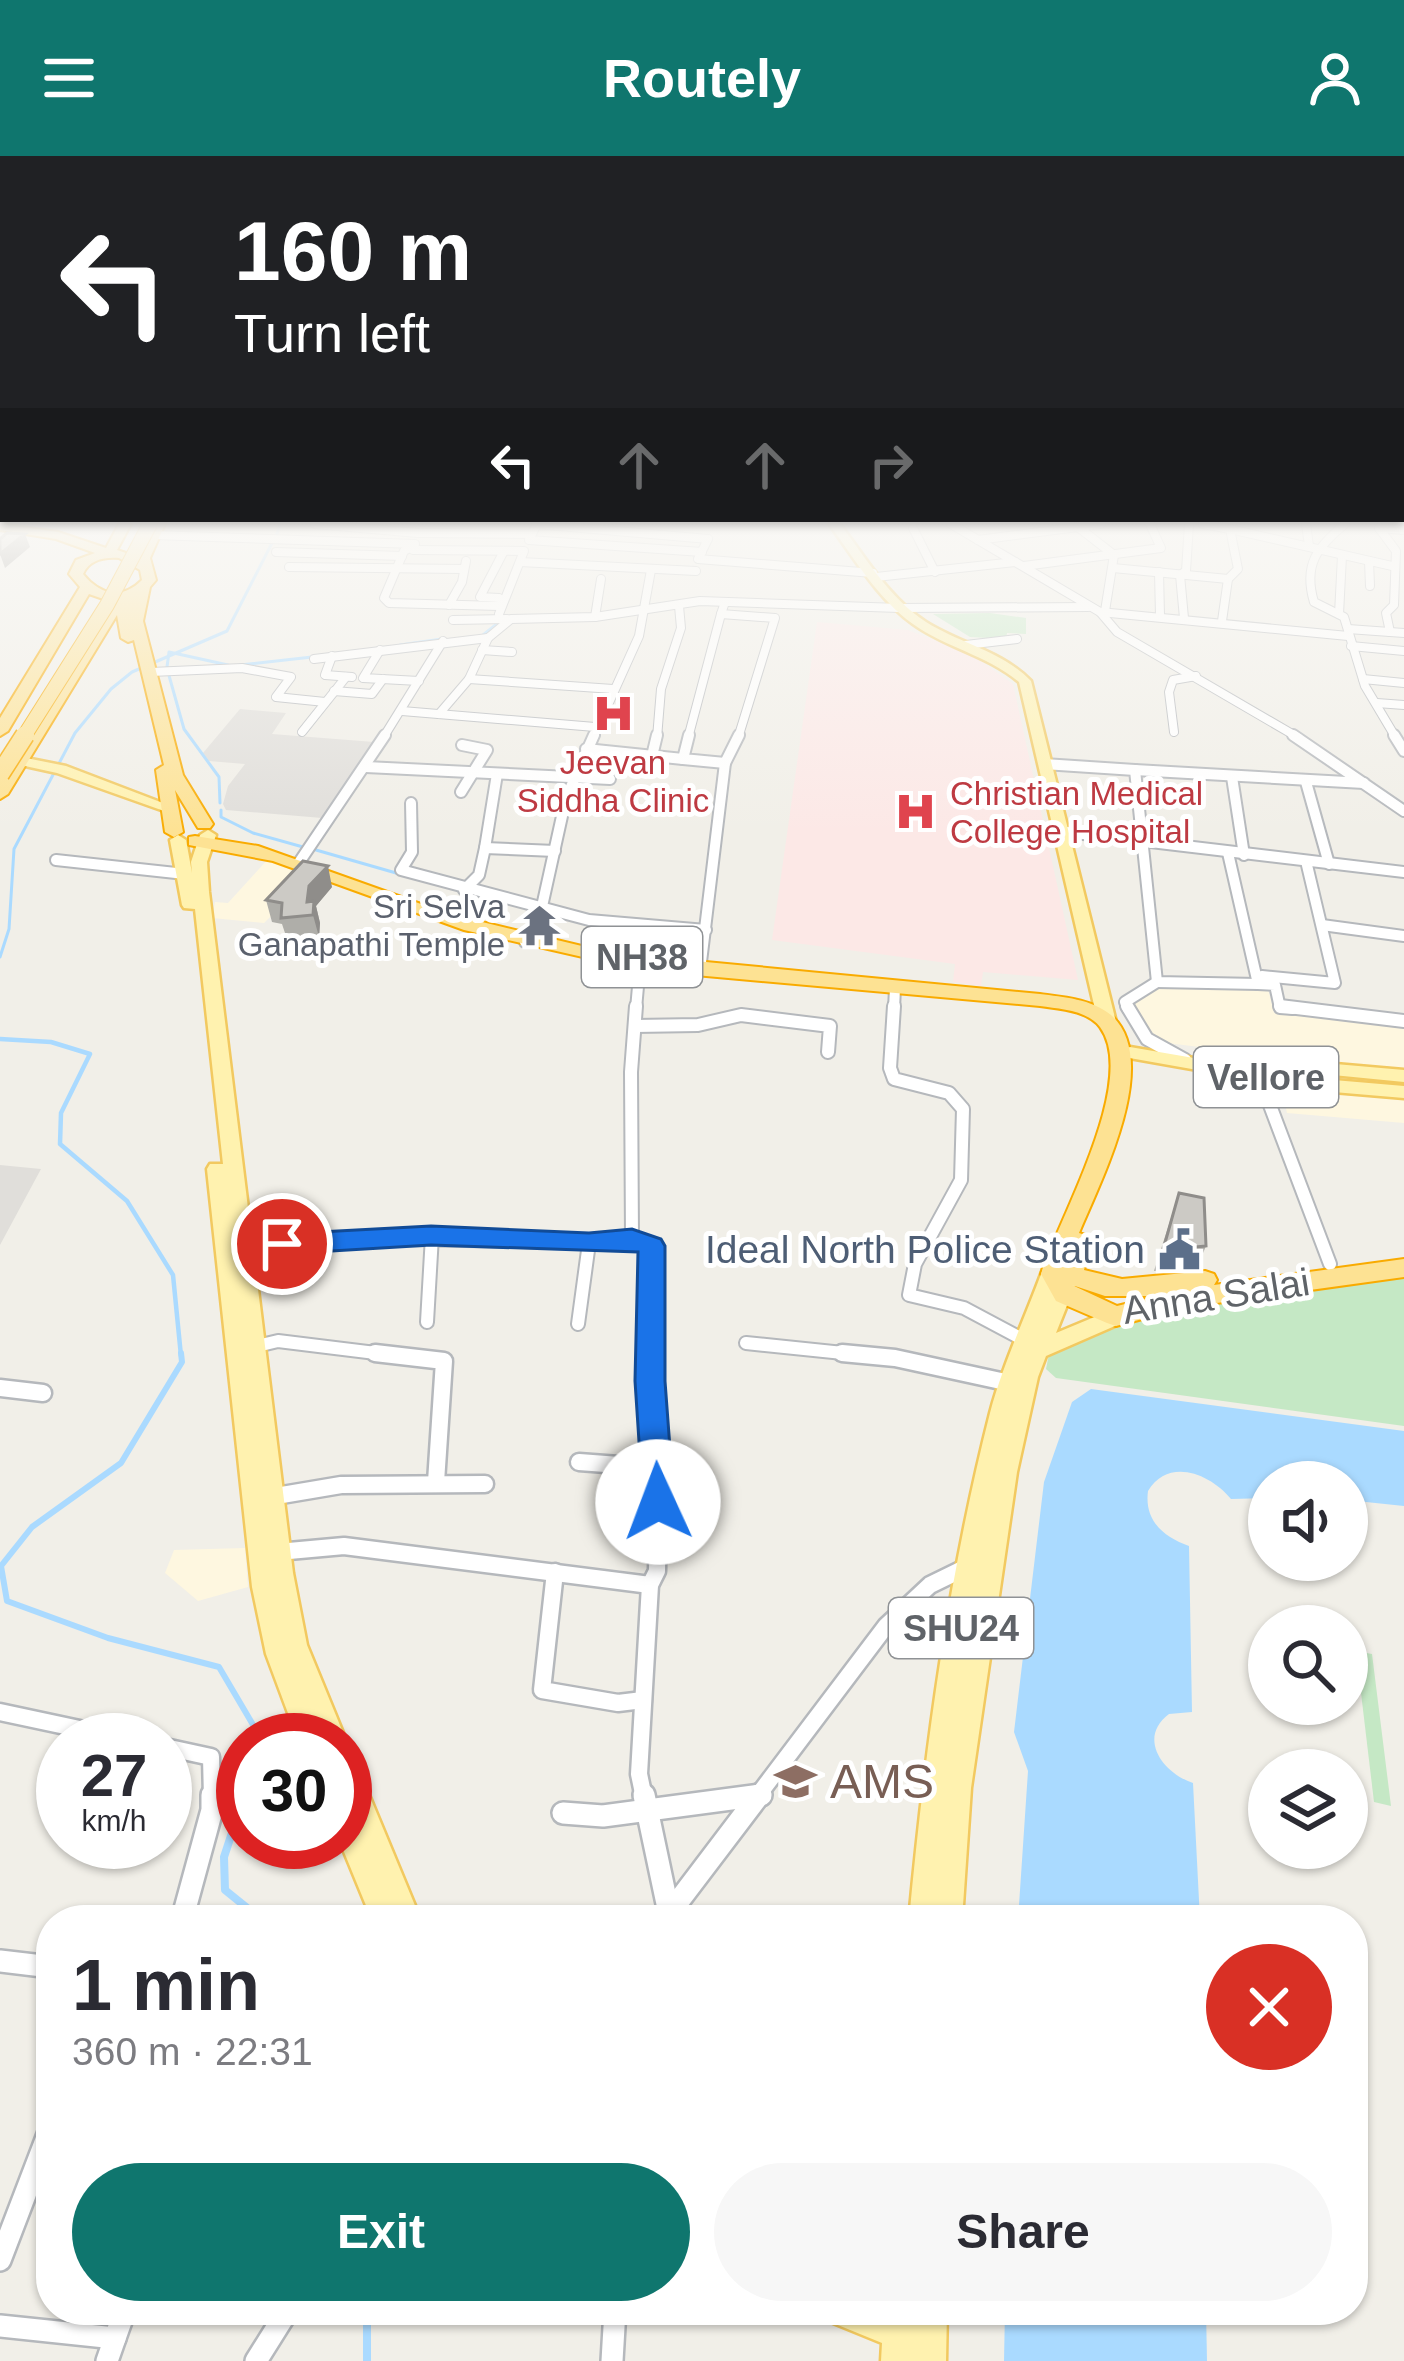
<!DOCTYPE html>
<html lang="en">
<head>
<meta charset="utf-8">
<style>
  body { margin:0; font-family:Helvetica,sans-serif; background:#f7f7f7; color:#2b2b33; height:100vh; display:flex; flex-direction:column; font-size:45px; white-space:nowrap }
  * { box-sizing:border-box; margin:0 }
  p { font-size:39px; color:#7c7c81 }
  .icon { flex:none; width:66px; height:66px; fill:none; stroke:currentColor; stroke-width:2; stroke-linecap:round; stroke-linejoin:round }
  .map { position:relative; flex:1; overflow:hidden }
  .drawer { position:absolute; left:36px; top:1749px; width:1332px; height:420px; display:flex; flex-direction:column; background:#fff; border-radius:48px; box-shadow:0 3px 9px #0004 }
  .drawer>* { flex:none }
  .guide { position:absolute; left:0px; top:0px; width:1404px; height:366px; box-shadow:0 3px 9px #0004; background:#202124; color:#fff; overflow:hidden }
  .tools { position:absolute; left:1248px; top:1305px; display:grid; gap:24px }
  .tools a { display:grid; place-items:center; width:120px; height:120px; border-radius:50%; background:#fff; box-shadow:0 3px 9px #0004; font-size:60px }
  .speed { position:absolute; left:36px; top:1557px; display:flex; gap:24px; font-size:60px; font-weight:700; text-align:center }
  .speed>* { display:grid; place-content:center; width:156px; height:156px; border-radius:50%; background:#fff; box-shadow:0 3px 9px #0004; line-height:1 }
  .speed small { font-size:30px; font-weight:400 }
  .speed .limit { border:18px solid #d22; background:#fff; color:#111 }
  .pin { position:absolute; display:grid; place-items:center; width:102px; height:102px; color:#fff; margin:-51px; border:6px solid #fff; border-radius:50%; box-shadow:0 3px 12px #0007 }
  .me { position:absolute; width:132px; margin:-66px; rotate:358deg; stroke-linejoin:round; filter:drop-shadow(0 0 9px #0008) }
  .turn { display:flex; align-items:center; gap:42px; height:252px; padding:0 36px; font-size:54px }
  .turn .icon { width:156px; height:156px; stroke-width:2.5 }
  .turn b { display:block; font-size:84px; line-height:102px }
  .lanes { display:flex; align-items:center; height:114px; padding:0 36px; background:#0003; justify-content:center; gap:60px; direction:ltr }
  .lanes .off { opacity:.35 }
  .round { display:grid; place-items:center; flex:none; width:126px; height:126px; border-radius:63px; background:#f7f7f7 }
  .overview { display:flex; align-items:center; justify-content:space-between; height:204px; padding:0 36px }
  h1 { font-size:72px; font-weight:700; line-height:90px }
  .primary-button { display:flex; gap:24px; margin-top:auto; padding:24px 36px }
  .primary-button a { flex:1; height:138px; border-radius:72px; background:#0f766e; color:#fff; font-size:48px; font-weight:700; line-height:138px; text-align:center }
  .primary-button a+a { background:#f7f7f7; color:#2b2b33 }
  header { display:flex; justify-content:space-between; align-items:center; height:156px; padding:0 36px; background:#0f766e; color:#fff; font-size:54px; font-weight:700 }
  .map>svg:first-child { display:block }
</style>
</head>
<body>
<header><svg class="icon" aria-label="menu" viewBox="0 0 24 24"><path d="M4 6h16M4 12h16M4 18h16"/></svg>Routely<svg class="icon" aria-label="person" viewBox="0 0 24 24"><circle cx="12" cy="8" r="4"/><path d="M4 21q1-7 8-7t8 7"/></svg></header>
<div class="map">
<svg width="1404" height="2205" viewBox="0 0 1404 2205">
  <rect width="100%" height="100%" fill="#f1efe8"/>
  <g fill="#fef7e0">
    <path d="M268 703 314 718 264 767 212 762 215 746 228 747Z"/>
    <path d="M1160 829 1268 833 1274 857 1404 869V915L1158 886 1140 868 1134 848Z"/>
    <path d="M1282 934 1404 944V967L1287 957Z"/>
    <path d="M245 1392 248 1431 198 1445 165 1417 174 1394Z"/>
  </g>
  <g fill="#e0deda">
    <path d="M240 553 286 557 272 578 374 586 322 662 226 654 223 648 228 630 245 608 209 605 203 597Z"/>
    <path d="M0 1009 41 1013 0 1089Z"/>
  </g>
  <path fill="#fce8e6" d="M817 466 908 474 971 498 1013 528 1078 824 983 816 981 830 953 826 955 808 772 784Z"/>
  <g fill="#c5e8c5">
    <path d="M990 457 1026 462V478L1007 477 1006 483 970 481 933 458Z"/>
    <path d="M1404 1121V1270L1056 1222 1046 1213 1050 1193C1166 1151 1282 1135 1404 1121Z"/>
    <path d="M1356 1495 1372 1498 1391 1650 1374 1646Z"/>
  </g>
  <g fill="#aadaff">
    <path d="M1091 1233 1404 1275V1350L1347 1344V1326H1269V1342L1231 1343C1210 1317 1168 1301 1148 1335 1144 1365 1164 1381 1189 1390L1192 1556 1169 1558C1137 1582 1163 1617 1193 1627L1200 1764H1018L1028 1615 1014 1576 1044 1326 1072 1246Z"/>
    <path d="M1005 2154H1206L1207 2205H1004Z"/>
  </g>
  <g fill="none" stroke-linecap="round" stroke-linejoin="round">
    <g stroke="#aadaff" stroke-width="3">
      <path d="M275 384 280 368"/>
      <path d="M483 479 498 467"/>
      <path d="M400 489 442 483"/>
      <path d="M240 509 312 501"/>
      <path d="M167 511 169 496 228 509"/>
      <path d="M168 516 184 573 219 621 220 647"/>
      <path d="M221 654V661L253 677 303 691"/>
      <path d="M316 694 403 719"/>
      <path d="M0 801 9 773 14 693 75 577 111 533 132 516 227 475 272 387"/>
    </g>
    <path stroke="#aadaff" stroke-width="4.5" d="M0 883 51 886 90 898 61 957 60 988 127 1045 173 1119 181 1200"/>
    <path stroke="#aadaff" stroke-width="6" d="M181 1197 182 1206 121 1307 32 1371 1 1410 7 1445 108 1482 219 1511 262 1584"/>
    <g stroke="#aadaff" stroke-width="8">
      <path d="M243 1643 224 1701 225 1734 262 1764"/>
      <path d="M367 2154V2205"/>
    </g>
    <defs>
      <g id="street-far4">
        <path d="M315 368 418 377 532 378 536 370"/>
        <path d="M536 368 708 383 698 403 873 417"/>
        <path d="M951 368 1100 456 1348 480"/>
        <path d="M1203 368 1230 373 1238 413 1228 423 1222 465"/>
        <path d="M1306 368 1309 390"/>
        <path d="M1345 368C1317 391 1303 409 1314 446L1344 461 1365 530 1396 582"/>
        <path d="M1078 371 1114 399 1105 455"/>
        <path d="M913 372 935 416"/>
        <path d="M1379 372 1396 395 1394 449 1386 457 1390 476"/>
        <path d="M1379 372 1404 374"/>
        <path d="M1230 373 1392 410"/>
        <path d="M153 379 415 388"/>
        <path d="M529 384 702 396"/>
        <path d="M978 384 1101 368"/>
        <path d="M414 390 404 395 384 442 389 447 499 450"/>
        <path d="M413 394 524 395 499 458"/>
        <path d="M276 396 402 400"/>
        <path d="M1369 405 1370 430"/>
        <path d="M520 406 696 415"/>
        <path d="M1024 410 1161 392 1150 368"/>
        <path d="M289 411 463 413"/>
        <path d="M1113 412 1228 423"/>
        <path d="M1159 416 1160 460"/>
        <path d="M876 421 1015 406"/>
        <path d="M499 442 480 441 504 395"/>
        <path d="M725 446 721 458 775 462 738 582"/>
        <path d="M449 449 462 426 466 405"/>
        <path d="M1100 456 1117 476 1299 582"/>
        <path d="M1339 458 1342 400"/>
        <path d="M595 461 601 423"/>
        <path d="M1184 462 1180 419 1186 415 1189 368"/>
        <path d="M453 464 507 463"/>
        <path d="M1348 473 1404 477"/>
        <path d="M488 482 469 523 613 533"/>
        <path d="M966 489 1017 483"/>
        <path d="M1351 490 1404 495"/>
        <path d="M380 494 363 522 419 525"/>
        <path d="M482 494 512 496"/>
        <path d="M332 500 325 519 352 521"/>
        <path d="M314 503 488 482 511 463 595 461 700 445 899 452 1088 451"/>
        <path d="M151 516 242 512 291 521 276 541 325 546"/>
        <path d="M1363 523 1404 527"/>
        <path d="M334 535 372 538 383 523"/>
        <path d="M1377 547 1404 549"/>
        <path d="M402 555 595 571"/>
        <path d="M439 558 469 523"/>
        <path d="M302 576 346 521"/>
        <path d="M1174 576 1169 536 1173 524 1196 520"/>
        <path d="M383 582 443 485"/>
        <path d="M593 582 639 480 651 414"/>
        <path d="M657 582 661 533 681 472 679 450"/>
        <path d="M688 582 721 458"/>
      </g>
      <g id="street-far3">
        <path d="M689 579 683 603 725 607"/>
        <path d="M1293 579 1404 655"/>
        <path d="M1394 579 1404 595"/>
        <path d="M586 593 683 603"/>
        <path d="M652 600 657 579"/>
        <path d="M1044 608 1135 614 1157 826 1258 828"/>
        <path d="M366 611 610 623"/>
        <path d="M1135 614 1364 627"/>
        <path d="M1232 621 1244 699"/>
        <path d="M1306 626 1329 708"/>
        <path d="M461 636 487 594 462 589"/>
        <path d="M411 647 412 696 401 714 589 764 706 774"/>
        <path d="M1058 675 1404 716"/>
        <path d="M485 692 497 618"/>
        <path d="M1228 697 1258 828 1275 829 1280 852 1293 853"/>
        <path d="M56 704 185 718"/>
        <path d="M298 708 385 579"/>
        <path d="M464 734 479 719 485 692 555 695"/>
        <path d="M1322 769 1404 780"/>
        <path d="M525 786 541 755 566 642 594 579"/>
        <path d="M701 806 725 607 739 579"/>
        <path d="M1262 820 1335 827 1306 705"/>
        <path d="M636 853 640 808"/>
        <path d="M894 853 895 832"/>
        <path d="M1128 853 1125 846 1157 826"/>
      </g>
      <g id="street-far2">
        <path d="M894 850 890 912 894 923 949 937 963 953 961 1024 915 1108 909 1139 964 1152 1026 1185"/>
        <path d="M1127 850 1147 883 1185 904"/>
        <path d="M1280 850 1404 865"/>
        <path d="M635 870 698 869 741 859 830 870 828 896"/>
        <path d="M1212 914 1245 926 1268 944 1330 1108"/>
        <path d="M632 1082 631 916 636 850"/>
        <path d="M240 1093 406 1083 642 1087 652 1090 650 1200"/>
        <path d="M427 1166 432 1080"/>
        <path d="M578 1168 589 1087"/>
        <path d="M746 1187 872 1200"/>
        <path d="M257 1190 278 1185 400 1200"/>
      </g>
      <g id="street-far1">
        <path d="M375 1197 444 1205 436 1326"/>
        <path d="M842 1197 895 1202 1010 1227"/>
        <path d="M0 1232 43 1237"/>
        <path d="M579 1306 659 1312"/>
        <path d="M270 1341 341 1329 485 1328"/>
        <path d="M278 1396 344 1390 650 1429"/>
        <path d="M555 1416 542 1534 618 1547 643 1544"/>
        <path d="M0 1556 131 1584"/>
        <path d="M165 1591 211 1601 212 1642"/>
        <path d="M644 1642 639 1618 650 1429 657 1415 659 1312 650 1197"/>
        <path d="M739 1642 761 1639"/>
        <path d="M756 1642 886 1470 930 1429 971 1409"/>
      </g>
      <g id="street">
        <path d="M644 1639 669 1757"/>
        <path d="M563 1657 603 1660 761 1639"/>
        <path d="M668 1759 759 1639"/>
        <path d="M182 1764 212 1654V1639"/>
        <path d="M0 1805 51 1811"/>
        <path d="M0 2104 51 1971"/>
        <path d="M0 2170 115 2182 125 2154"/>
        <path d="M107 2205 115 2182"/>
        <path d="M256 2205 288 2154"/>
        <path d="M612 2205 615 2154"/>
      </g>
      <g id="primary">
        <path d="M829 368H840C866 402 889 442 926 466 961 488 1002 495 1031 525L1116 866 1113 870H1101L1098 866 1019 526C987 499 946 492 913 468 878 443 854 402 829 368Z"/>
        <path d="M21 601 66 610 176 652 164 655 57 617 16 608V602Z"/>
        <path d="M208 674 216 679 207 706 209 736 293 1417 307 1489 346 1584 345 1586 298 1584 266 1498 252 1431 207 1013 210 1008H223L195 753 184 752 182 749 170 684 178 679 186 684 192 717 191 706 200 679Z"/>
        <path d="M1130 891 1310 922 1404 930V942L1310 934 1124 901 1121 897 1124 893Z"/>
        <path d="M1278 903 1404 914V926L1272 913 1269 909 1272 905Z"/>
        <path d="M1055 1102 1062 1104 1065 1112 1076 1113 1079 1119 1056 1177 1116 1152 1124 1154 1127 1160 1124 1166 1046 1200 1038 1221 1017 1316 971 1632 962 1764H909C925 1594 948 1422 990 1257 1003 1207 1027 1158 1044 1110Z"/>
        <path d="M345 1601 355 1605 421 1764H372L340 1686H345Z"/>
        <path d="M828 2154H947L946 2205H881L882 2187 833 2167Z"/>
      </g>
      <g id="highway">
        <path d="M0 368 58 376 106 392 119 368H131L117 394 138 401 153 368H165L150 402 156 424 150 431 143 465 183 619 213 668 210 672H198L175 634 183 676 174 681 165 676 156 614 164 609 134 484 128 486 121 482 117 459 8 638 0 643V625L112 446 89 438 8 575 0 580V562L80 431 69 418 76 404 95 397 56 383 0 374ZM119 402 140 414 142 424C122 444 100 439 83 418 89 404 104 401 119 402Z"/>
        <path d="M195 680 258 690 449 758 611 797 1040 838C1063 841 1092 843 1111 859 1163 905 1100 1026 1079 1077L1088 1080 1092 1086 1084 1114 1122 1123 1205 1115 1214 1118 1217 1124 1214 1129 1404 1103V1121L1188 1151 1116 1170 1107 1167 1056 1145 1041 1118C1059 1062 1139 924 1100 871 1087 854 1060 853 1040 850L640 814 464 774 273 705 189 689V681ZM1072 1129 1105 1140H1158L1117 1150Z"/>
      </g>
    </defs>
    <use href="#street-far4" stroke="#b5b8bc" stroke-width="10"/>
    <use href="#street-far3" stroke="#b5b8bc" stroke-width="14"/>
    <use href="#street-far2" stroke="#b5b8bc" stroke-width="16"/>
    <use href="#street-far1" stroke="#b5b8bc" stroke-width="21"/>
    <use href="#street" stroke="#b5b8bc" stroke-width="26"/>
    <use href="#primary" stroke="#f2c960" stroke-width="5"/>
    <use href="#highway" stroke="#f9ab00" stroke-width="4"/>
    <use href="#street-far4" stroke="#fff" stroke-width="8"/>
    <use href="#street-far3" stroke="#fff" stroke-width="10"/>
    <use href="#street-far2" stroke="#fff" stroke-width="12"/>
    <use href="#street-far1" stroke="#fff" stroke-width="16"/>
    <use href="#street" stroke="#fff" stroke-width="21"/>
    <use href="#primary" fill="#fff2af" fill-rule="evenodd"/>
    <use href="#highway" fill="#fde293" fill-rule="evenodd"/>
    <defs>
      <path id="highway-bridge-far1" d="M23 582 107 449 150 368"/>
      <path id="highway-bridge" d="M0 618 25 579"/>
    </defs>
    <use href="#highway-bridge-far1" stroke="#f9ab00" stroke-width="16" stroke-linecap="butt"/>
    <use href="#highway-bridge" stroke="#f9ab00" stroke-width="21" stroke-linecap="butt"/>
    <use href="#highway-bridge-far1" stroke="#fde293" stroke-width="14"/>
    <use href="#highway-bridge" stroke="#fde293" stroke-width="18"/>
  </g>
  <g fill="#afaea9">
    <path d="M332 731 316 750 320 767 319 781 287 783 282 768 272 766 266 744Z"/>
    <path d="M1179 1037 1206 1090 1197 1111 1154 1115Z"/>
  </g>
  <g fill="#8f8d8a">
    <path d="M25 378 30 391 5 412 0 398Z"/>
    <path d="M328 710 332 731 316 750 320 767 319 781 313 759 307 746 309 730Z"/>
  </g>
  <g fill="#cccac5" stroke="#8f8d8a" stroke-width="3">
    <path d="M7 377 25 378 0 398V383Z"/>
    <path d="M303 705 328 710 309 730 307 746 314 745 313 759 281 762 282 747 266 744Z"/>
    <path d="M1179 1037 1204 1042 1206 1090 1163 1094Z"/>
  </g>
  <linearGradient id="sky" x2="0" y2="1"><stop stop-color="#8fc3f1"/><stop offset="0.54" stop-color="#f9f8f5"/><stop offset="1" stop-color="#f9f8f5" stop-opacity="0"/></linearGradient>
  <rect width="1404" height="677" fill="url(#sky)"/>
  <path fill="#1a73e8" stroke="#114b97" stroke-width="3" d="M431 1070 589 1077 632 1073 661 1083 665 1090V1225L674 1346 670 1356 658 1360 647 1356 643 1346 635 1225 638 1096 431 1089 282 1098 268 1088 282 1078Z"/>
  <defs>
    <symbol id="hospital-bare" viewBox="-9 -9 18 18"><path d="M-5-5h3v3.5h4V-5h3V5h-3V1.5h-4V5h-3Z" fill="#e0444e" stroke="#fff" stroke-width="2.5" paint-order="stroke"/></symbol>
    <symbol id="temple-bare" viewBox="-9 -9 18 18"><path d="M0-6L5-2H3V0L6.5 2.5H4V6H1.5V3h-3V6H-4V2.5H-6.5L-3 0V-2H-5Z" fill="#6b7280" stroke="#fff" stroke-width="2.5" paint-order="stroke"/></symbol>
    <symbol id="civic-bare" viewBox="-9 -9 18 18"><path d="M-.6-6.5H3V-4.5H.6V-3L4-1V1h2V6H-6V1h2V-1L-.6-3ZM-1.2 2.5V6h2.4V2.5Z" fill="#5c6f8a" stroke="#fff" stroke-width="2.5" paint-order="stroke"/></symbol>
    <symbol id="school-bare" viewBox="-9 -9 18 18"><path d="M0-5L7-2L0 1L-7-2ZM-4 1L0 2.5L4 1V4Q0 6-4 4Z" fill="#8d6e63" stroke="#fff" stroke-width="2.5" paint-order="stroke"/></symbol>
  </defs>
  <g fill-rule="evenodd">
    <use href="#hospital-bare" x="584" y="528" width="59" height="59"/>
    <use href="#hospital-bare" x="886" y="626" width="59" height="59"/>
    <use href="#temple-bare" x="510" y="740" width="59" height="59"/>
    <use href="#civic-bare" x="1150" y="1064" width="59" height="59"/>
    <use href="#school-bare" x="766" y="1596" width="59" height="59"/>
  </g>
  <g text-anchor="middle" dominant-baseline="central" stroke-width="10" stroke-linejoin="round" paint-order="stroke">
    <g font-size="33" fill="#be3a42" stroke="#fff">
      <text x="613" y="606">Jeevan<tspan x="613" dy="38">Siddha Clinic</tspan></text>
      <text x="950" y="637" text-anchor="start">Christian Medical<tspan x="950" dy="38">College Hospital</tspan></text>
    </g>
    <g font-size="33" fill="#5b616d" stroke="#fff" text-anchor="end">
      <text x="505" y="750">Sri Selva<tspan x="505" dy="38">Ganapathi Temple</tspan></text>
    </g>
    <g fill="#fff" stroke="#8f9295" stroke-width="3">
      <rect x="582" y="771" width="120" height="60" rx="9"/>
      <rect x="1194" y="891" width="144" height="60" rx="9"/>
      <rect x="889" y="1442" width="144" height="60" rx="9"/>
    </g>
    <g font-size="36" font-weight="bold" fill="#5f6368">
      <text x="642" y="801">NH38</text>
      <text x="1266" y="921">Vellore</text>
      <text x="961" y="1472">SHU24</text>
    </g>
    <g font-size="39" fill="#4e5e75" stroke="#fff" text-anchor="end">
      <text x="1145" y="1093">Ideal North Police Station</text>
    </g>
    <g font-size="39" fill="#5f6368" stroke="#fff">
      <text transform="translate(1216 1140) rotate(-9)">Anna Salai</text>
    </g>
    <g font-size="48" fill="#785e54" stroke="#fff" text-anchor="start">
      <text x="830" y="1625">AMS</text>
    </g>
  </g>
</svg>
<div class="tools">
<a><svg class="icon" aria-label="sound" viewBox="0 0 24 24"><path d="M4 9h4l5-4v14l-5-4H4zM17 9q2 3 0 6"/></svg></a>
<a><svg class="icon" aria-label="search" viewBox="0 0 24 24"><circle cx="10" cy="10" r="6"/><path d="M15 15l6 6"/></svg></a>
<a><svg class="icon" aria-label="layers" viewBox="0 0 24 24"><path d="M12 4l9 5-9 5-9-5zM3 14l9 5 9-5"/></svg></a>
</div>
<div class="speed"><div>27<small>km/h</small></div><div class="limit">30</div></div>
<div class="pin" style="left:282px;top:1088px;background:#d93025"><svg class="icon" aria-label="arrive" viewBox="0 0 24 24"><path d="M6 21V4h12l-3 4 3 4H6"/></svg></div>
<svg class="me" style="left:658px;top:1346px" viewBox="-20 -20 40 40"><circle r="19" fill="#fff"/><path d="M0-13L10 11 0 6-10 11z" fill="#1a73e8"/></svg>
<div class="guide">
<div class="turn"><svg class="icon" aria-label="left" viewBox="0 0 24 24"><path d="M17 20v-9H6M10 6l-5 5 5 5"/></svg><div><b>160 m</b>Turn left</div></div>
<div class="lanes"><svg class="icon" aria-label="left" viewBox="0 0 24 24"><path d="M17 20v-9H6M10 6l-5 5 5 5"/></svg><svg class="icon off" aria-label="ahead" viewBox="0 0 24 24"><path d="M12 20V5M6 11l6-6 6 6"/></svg><svg class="icon off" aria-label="ahead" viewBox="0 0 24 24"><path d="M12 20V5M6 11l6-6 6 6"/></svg><svg class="icon off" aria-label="right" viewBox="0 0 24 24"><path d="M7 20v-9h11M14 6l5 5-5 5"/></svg></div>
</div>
<section class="drawer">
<div class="overview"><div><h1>1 min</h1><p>360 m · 22:31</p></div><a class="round" style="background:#d93025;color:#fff"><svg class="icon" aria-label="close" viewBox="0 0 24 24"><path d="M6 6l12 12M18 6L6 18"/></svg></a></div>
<div class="primary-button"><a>Exit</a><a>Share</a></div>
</section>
</div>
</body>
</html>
